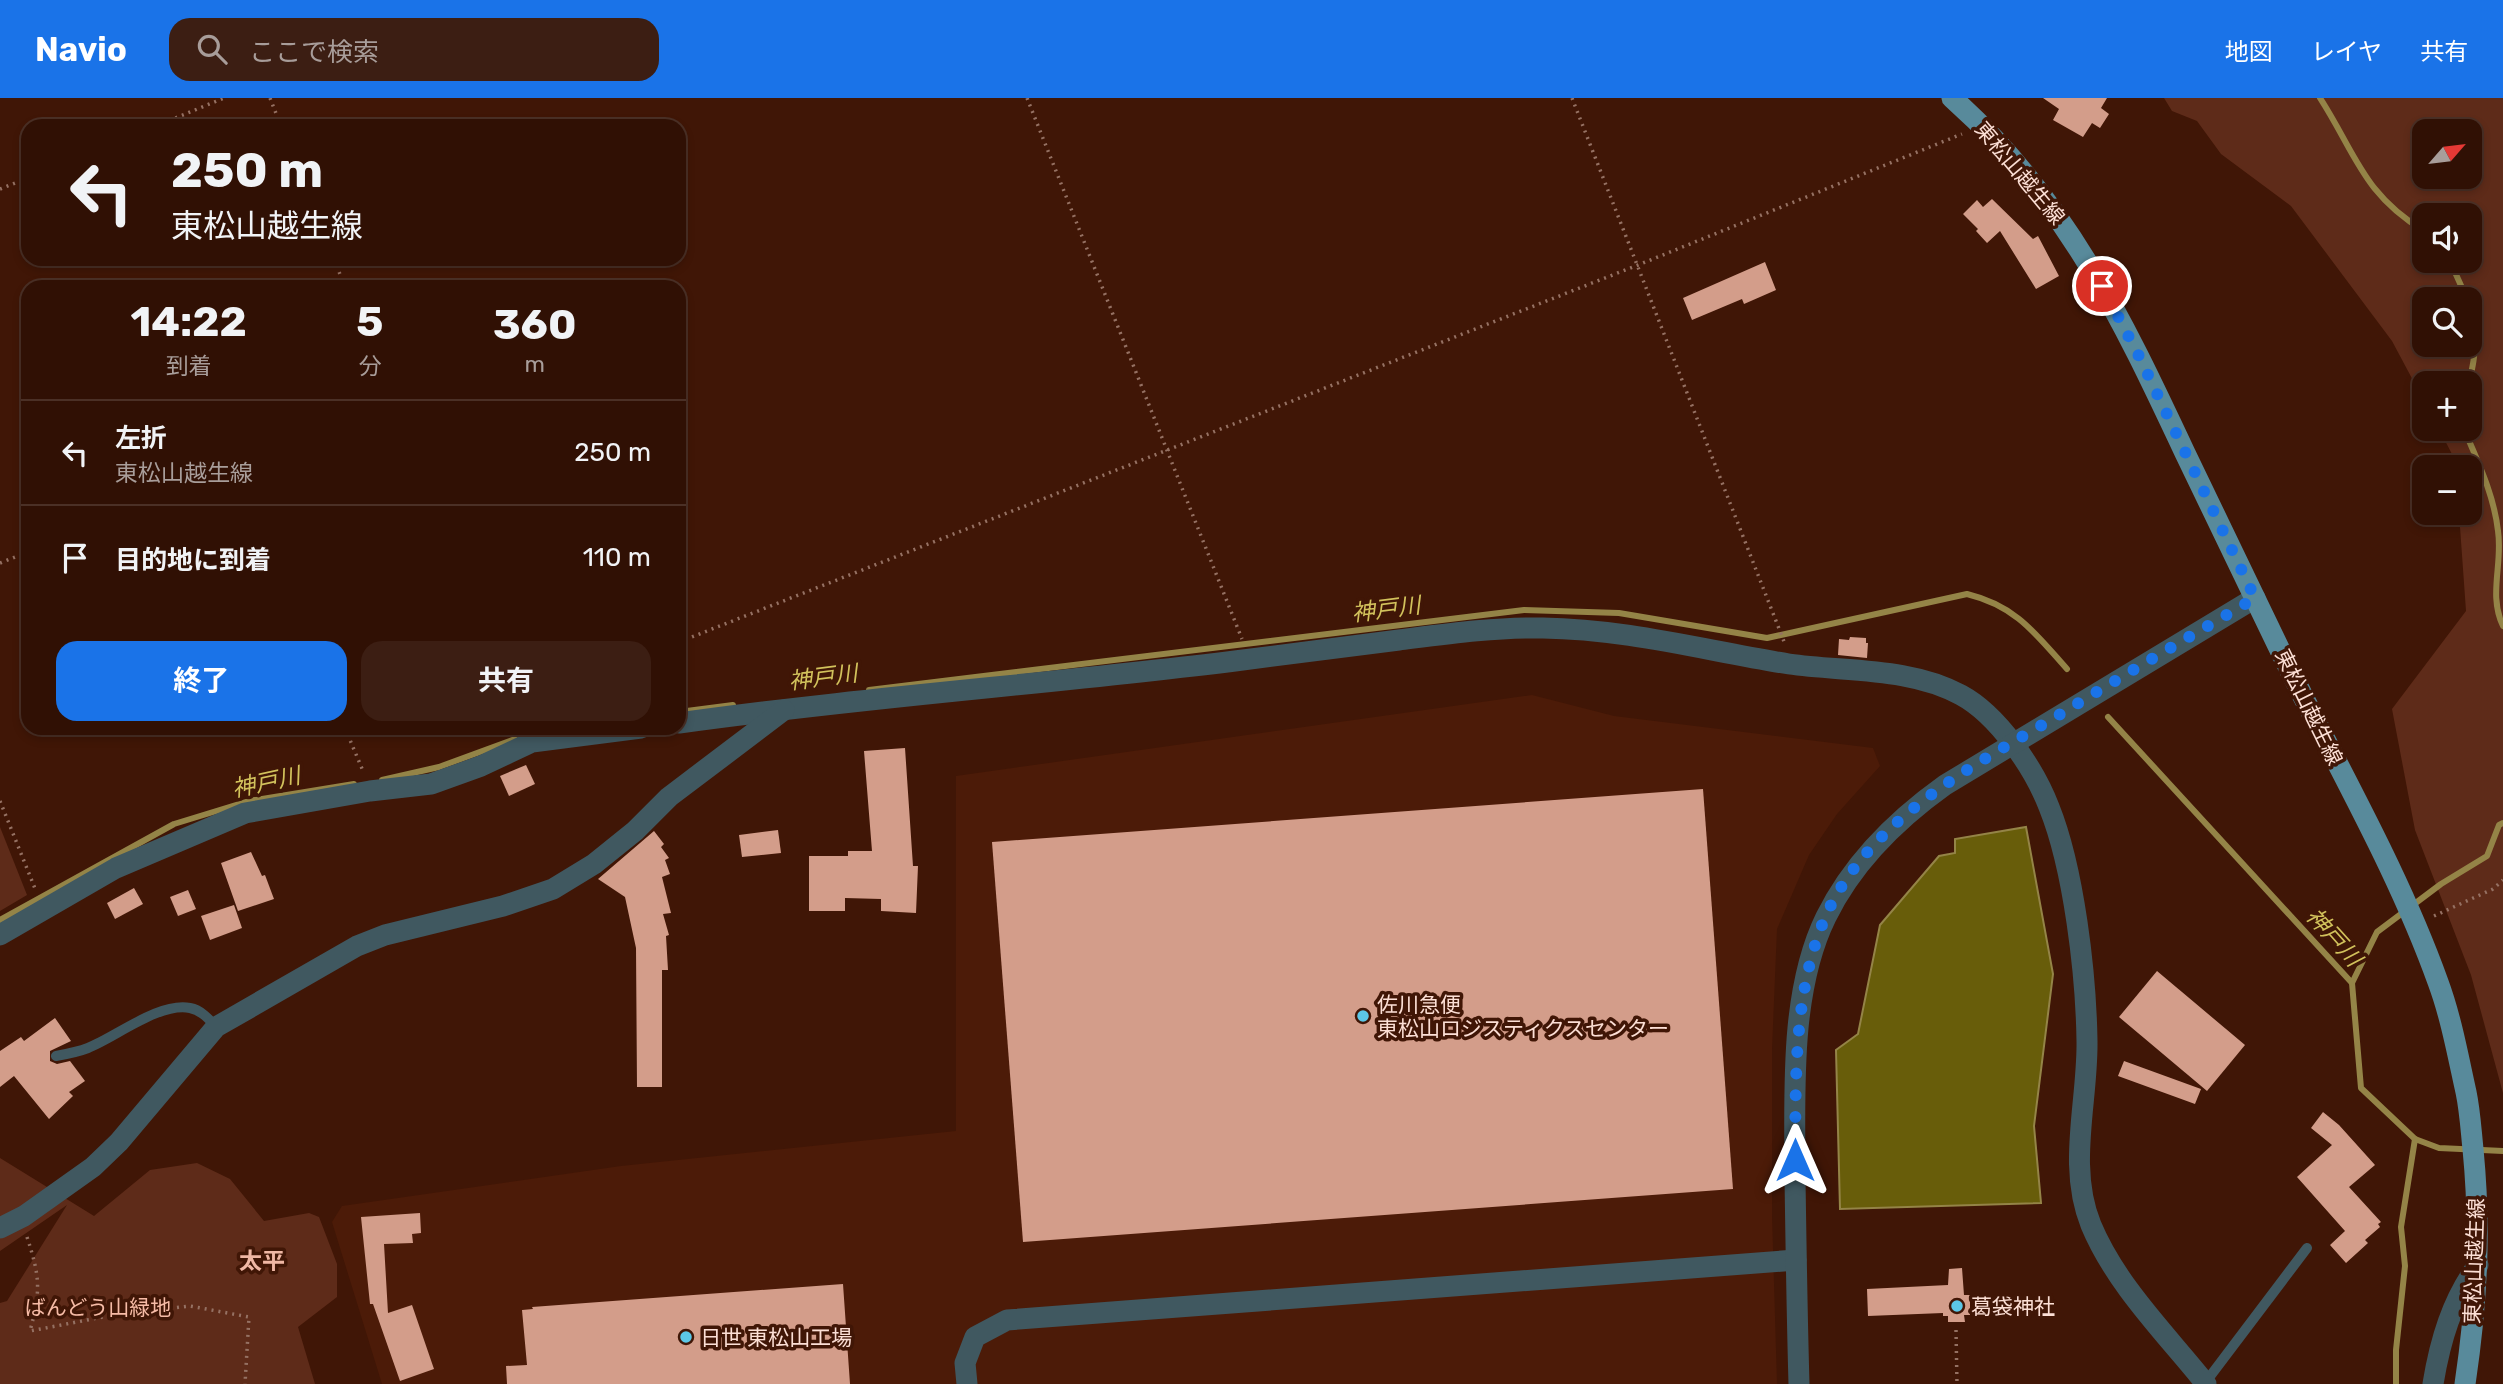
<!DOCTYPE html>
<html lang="ja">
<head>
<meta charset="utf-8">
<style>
  body { margin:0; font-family:Rubik,"Noto Sans JP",sans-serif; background:#3c1e13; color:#f1f3f6; height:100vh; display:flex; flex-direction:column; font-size:26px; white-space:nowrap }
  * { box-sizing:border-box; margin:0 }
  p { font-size:23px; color:#a89d9a }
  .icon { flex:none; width:38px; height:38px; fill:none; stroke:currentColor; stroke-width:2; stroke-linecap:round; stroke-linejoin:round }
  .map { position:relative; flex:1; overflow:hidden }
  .panel { position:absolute; left:21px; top:182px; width:665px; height:455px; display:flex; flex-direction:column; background:#301004; border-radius:21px; box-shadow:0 4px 10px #0003,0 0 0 2px #4b3026 }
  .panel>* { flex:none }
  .top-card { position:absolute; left:21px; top:21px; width:665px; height:147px; border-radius:21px; box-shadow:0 4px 10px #0003,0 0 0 2px #4b3026; background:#301004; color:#f1f3f6; overflow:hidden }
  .needle { width:46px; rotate:62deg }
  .buttons { position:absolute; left:2412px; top:21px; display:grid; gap:14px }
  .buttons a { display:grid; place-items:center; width:70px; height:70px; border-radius:14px; background:#301004; box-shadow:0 4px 10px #0003,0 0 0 2px #4b3026; font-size:35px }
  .pin { position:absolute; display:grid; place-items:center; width:60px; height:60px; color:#fff; margin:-30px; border:4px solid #fff; border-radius:50%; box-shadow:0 2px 7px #0007 }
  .me { position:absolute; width:77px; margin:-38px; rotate:0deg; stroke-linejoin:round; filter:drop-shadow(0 0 5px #0008) }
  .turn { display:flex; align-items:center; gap:24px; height:147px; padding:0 35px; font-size:32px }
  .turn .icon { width:91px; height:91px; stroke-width:2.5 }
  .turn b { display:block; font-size:49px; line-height:60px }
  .eta { display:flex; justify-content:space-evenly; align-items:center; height:119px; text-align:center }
  .eta b { font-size:42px; font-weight:700; line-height:49px }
  .action { display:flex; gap:14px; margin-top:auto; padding:14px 35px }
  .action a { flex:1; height:80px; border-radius:21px; background:#1a73e8; color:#fff; font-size:28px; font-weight:700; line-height:80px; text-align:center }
  .action a+a { background:#3c1e13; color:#f1f3f6 }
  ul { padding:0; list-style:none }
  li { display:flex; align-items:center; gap:21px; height:105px; padding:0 35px; border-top:2px solid #4b3026 }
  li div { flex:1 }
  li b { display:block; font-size:26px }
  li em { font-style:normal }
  header { display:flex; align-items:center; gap:42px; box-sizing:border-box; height:98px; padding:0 35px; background:#1a73e8; color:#fff }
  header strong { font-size:33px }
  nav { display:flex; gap:38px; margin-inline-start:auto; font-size:24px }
  .search { width:490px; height:63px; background:#3c1e13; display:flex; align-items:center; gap:18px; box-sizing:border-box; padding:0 24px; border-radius:21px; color:#a89d9a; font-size:26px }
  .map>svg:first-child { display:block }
</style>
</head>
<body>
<header>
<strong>Navio</strong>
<div class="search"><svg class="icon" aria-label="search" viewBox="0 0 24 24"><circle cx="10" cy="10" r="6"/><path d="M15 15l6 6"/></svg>ここで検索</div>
<nav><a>地図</a><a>レイヤ</a><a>共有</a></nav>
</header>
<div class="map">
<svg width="2503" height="1286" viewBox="0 0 2503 1286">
  <rect width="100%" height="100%" fill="#401606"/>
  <path fill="#4c1b08" d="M1532 597 1614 618 1873 650 1880 668 1837 716 1809 757 1777 831 1772 951V1118L1777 1286H382L332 1124 342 1108 621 1068 956 1033V678Z"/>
  <g fill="#5e2b19" fill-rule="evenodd">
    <path d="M2164 0H2503V995L2471 877 2415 732 2392 611 2466 513 2459 415H2469V369H2455L2454 360 2439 331H2469V285H2424V303L2392 243 2291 108 2221 56 2197 23 2172 13ZM2424 33H2469V79H2424ZM2424 117H2469V163H2424ZM2424 201H2469V247H2424Z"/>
    <path d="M0 729 27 797 0 813Z"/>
    <path d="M0 1060 94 1118 150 1072 197 1065 230 1081 264 1123 309 1115 319 1119 337 1166V1199L298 1229 315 1286H0V1205L7 1203 67 1107 0 1153Z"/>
  </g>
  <path fill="#685d0a" stroke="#948447" stroke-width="2" d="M2026 729 2053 876 2034 1028 2041 1105 1840 1111 1836 952 1858 936 1880 827 1939 758 1955 755V741Z"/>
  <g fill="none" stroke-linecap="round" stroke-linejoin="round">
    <g stroke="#948447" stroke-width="6">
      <path d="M2320 0C2356 56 2363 96 2424 133"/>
      <path d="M2450 163 2467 201"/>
      <path d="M2469 205C2480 232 2475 259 2469 286"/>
      <path d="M2464 331C2478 364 2494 397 2498 433 2503 466 2488 497 2503 528"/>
      <path d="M869 592 1524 512 1619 515 1767 540 1967 496C2016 508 2035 535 2067 571"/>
      <path d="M679 614 733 607"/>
      <path d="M2108 619 2352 885 2361 990 2415 1041 2439 1050 2503 1053"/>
      <path d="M538 633 557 630"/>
      <path d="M382 682 439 669 515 641"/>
      <path d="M0 822 174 726 249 703 354 686"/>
      <path d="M2352 885 2377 834 2441 786 2487 758 2499 727 2503 725"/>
      <path d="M2396 1286V1252L2405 1168 2401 1129 2415 1041"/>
    </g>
  </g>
  <g fill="#d39d8a">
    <path d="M2043 0H2107L2101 10 2109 16 2100 30 2092 25 2083 39 2053 22 2059 11Z"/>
    <path d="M1992 101 2033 141 2038 138 2059 178 2036 191 2000 133 1987 145 1976 133 1978 131 1963 116 1977 102 1983 109Z"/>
    <path d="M1765 164 1776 192 1744 206 1742 201 1692 222 1683 200Z"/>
    <path d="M1850 539 1866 540V545H1868L1867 560 1838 557 1839 541 1849 542Z"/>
    <path d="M905 650 913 768H918L916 815 881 813V801L845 800V813H809V758H848V753H872L864 653Z"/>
    <path d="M526 667 535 686 509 698 500 678Z"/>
    <path d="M1703 691 1733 1091 1023 1144 992 744Z"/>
    <path d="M778 732 781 755 742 759 739 737Z"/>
    <path d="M654 733 664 746 661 749 669 760 665 762 670 776 662 779 671 815 663 816 669 837 666 838 668 872H662V989H637L636 850 625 799 598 781Z"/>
    <path d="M251 754 262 778 265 777 274 801 238 813 221 765Z"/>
    <path d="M134 790 143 806 115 821 107 805Z"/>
    <path d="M188 792 196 811 178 818 170 799Z"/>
    <path d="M234 807 242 830 210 842 201 818Z"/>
    <path d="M2157 873 2245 947 2207 993 2119 919Z"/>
    <path d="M55 920 71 943 50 953V963L57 966 70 963 85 983 69 994 73 998 49 1021 14 978 0 989V953L21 939 24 943Z"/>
    <path d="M2124 963 2201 991 2195 1006 2118 978Z"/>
    <path d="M2323 1014 2339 1027 2375 1067 2349 1089 2381 1124 2378 1126 2380 1129 2365 1142 2368 1145 2346 1165 2330 1147 2345 1133 2297 1079 2332 1047 2311 1030Z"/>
    <path d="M420 1115 421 1135 412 1136 413 1145 384 1146 388 1215 412 1207 434 1271 400 1283 373 1206H370L361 1119Z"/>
    <path d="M1962 1170 1964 1197H1970V1217H1964L1965 1224H1948V1218H1943V1215L1868 1218 1867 1191 1948 1187 1949 1171Z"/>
    <path d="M843 1186 850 1286H507L506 1268 527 1267 522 1212 533 1211 532 1209Z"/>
  </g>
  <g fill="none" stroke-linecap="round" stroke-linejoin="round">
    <g stroke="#957163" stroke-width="3.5" stroke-dasharray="2 5" stroke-linecap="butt">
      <path d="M270 0 281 28"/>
      <path d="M1027 0 1242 541"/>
      <path d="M1572 0 1785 546"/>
      <path d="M156 28 224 0"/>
      <path d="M0 91 28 80"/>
      <path d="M334 161 345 189"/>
      <path d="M0 465 28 454"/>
      <path d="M679 544 1638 167 1962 36"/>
      <path d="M345 630 363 673"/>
      <path d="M0 703 36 793"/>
      <path d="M2434 818 2493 791 2503 782"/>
      <path d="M27 1139C40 1179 41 1192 30 1233L108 1218 190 1208 249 1219 245 1286"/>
      <path d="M1956 1232 1957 1286"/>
    </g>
    <g stroke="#405860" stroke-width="10">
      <path d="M56 958C67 956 78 954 88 950 116 939 159 904 190 910 201 912 209 921 216 929"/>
      <path d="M2205 1285 2307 1150"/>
    </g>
    <g stroke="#405860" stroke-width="21">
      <path d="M679 625C864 599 1050 586 1235 563 1289 556 1344 549 1399 542 1446 536 1495 529 1543 530 1626 531 1707 553 1789 566 1845 574 1910 569 1961 597 1998 617 2034 670 2049 709 2074 771 2086 876 2087 943 2088 1004 2067 1068 2091 1127 2116 1187 2166 1236 2206 1286"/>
      <path d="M0 837 116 770 245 715 370 693 431 686 481 668 532 644 641 630"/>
      <path d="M0 1130 24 1118 93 1069 119 1044 216 929 357 848 385 837 503 808 553 791 594 766 635 733 669 699 784 612"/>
      <path d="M2433 1286C2440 1243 2452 1202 2478 1167"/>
    </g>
    <g stroke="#405860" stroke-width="21">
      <path d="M967 1286 965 1265 975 1239 1007 1222 1796 1162"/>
      <path d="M1799 1286C1797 1217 1796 1148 1795 1080 1795 997 1789 894 1826 819 1853 764 1896 722 1945 687L2255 500"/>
    </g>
    <path stroke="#588a9b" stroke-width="21" d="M1952 0C2065 100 2122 221 2185 355 2216 420 2247 484 2278 548 2332 660 2396 767 2438 884 2451 919 2458 958 2466 994 2470 1013 2471 1032 2473 1051 2481 1133 2477 1205 2465 1286"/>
  </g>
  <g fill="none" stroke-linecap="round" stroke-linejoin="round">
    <path stroke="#1a73e8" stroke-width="12" stroke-dasharray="0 21.6" d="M1795 1062C1796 982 1793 898 1824 822 1867 721 1975 667 2064 614 2127 575 2191 538 2255 500L2140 260 2102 188"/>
  </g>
  <g fill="#5cc7e7" stroke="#401606" stroke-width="2.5">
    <circle cx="1363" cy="918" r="7"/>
    <circle cx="1957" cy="1208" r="7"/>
    <circle cx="686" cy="1239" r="7"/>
  </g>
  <g text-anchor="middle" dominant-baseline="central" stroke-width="7" stroke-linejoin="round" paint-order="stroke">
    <g font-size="21" fill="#fcdfd5" stroke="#401606">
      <text transform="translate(2020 75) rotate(50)">東松山越生線</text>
      <text transform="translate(2309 609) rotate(64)">東松山越生線</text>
      <text transform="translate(2474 1163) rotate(-88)">東松山越生線</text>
    </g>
    <g font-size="21" fill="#fcdfd5" stroke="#401606" text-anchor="start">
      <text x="1377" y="906">佐川急便<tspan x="1377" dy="24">東松山ロジスティクスセンター</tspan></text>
      <text x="1971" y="1208">葛袋神社</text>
      <text x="700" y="1239">日世 東松山工場</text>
    </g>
    <g font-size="21" fill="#f6bba6" stroke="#401606">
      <text x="98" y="1209">ばんどう山緑地</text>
    </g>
    <g font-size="23" font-style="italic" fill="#d2c25c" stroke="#401606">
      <text transform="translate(1386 511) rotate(-7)">神戸川</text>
      <text transform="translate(823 579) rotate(-7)">神戸川</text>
      <text transform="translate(266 684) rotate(-12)">神戸川</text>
      <text transform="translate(2334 839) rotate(48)">神戸川</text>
    </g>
    <g font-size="23" font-weight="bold" fill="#efb7a4" stroke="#401606">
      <text x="262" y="1163">太平</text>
    </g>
  </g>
</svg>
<div class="buttons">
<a><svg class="needle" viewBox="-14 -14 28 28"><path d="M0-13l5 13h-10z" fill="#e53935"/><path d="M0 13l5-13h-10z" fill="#a89d9a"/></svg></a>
<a><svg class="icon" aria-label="sound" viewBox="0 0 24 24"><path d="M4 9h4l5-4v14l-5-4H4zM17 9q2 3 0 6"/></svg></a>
<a><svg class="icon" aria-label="search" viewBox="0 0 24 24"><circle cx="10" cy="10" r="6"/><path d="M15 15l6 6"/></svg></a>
<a>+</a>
<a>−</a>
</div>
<div class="pin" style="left:2102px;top:188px;background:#d93025"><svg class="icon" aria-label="arrive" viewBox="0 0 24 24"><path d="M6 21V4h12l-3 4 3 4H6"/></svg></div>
<svg class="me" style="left:1795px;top:1062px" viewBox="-20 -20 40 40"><path d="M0-17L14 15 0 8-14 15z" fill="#1a73e8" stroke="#fff" stroke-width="4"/></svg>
<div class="top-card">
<div class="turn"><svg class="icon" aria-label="left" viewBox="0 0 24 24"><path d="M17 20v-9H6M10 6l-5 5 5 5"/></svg><div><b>250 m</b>東松山越生線</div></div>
</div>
<section class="panel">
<div class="eta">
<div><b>14:22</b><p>到着</p></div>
<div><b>5</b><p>分</p></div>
<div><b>360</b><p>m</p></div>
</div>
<ul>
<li><svg class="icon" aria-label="left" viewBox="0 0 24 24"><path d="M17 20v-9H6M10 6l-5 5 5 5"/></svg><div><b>左折</b><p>東松山越生線</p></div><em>250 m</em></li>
<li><svg class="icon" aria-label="arrive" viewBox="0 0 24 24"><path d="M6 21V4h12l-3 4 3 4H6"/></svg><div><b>目的地に到着</b></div><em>110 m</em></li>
</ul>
<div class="action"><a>終了</a><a>共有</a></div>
</section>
</div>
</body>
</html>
